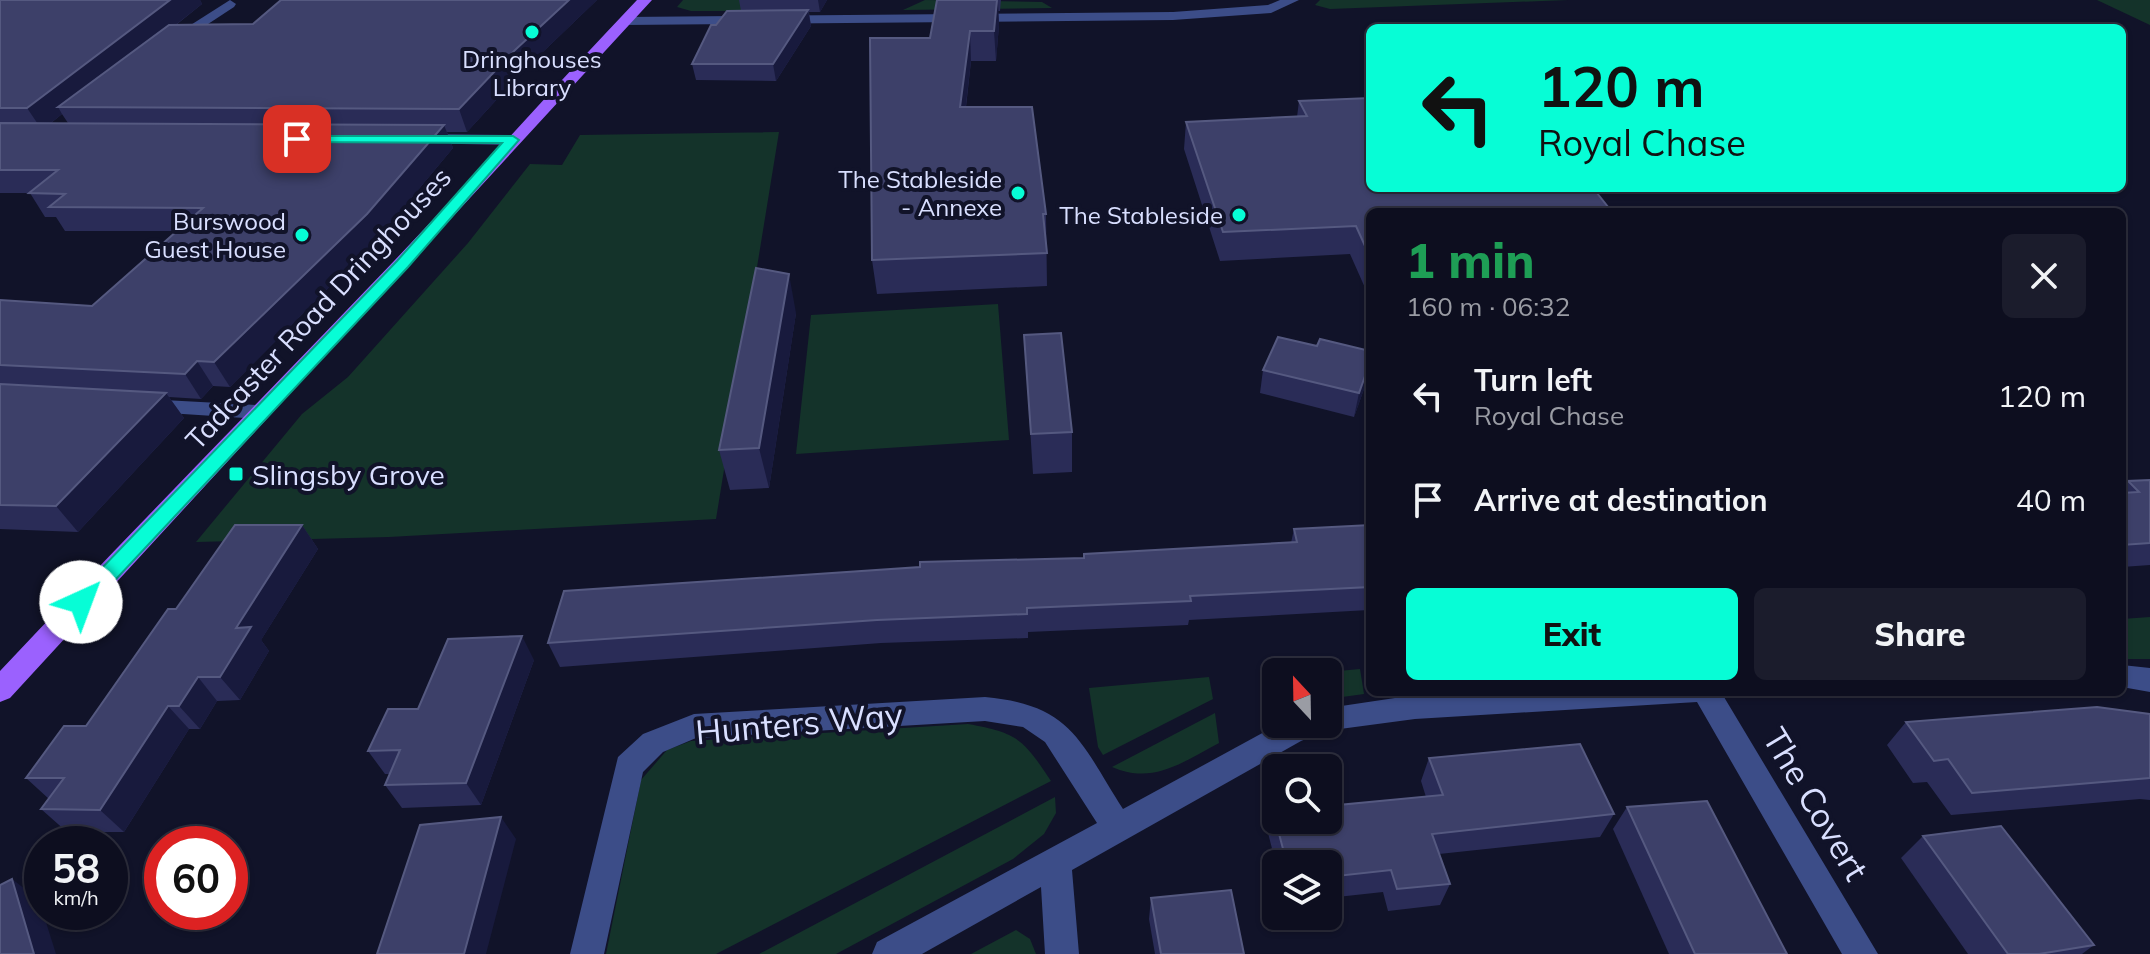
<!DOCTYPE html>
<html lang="en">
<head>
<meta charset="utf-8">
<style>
  body { margin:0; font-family:Mulish,sans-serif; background:#1b1c2c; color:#f1f3f6; height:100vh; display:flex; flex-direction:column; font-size:30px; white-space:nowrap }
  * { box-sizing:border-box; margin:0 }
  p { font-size:26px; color:#9a9ca4 }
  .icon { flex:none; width:44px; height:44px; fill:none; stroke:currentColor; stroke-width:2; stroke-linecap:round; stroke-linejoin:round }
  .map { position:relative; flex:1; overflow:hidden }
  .sheet { position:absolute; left:1366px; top:208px; width:760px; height:488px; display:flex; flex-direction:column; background:#0d0e1f; border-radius:12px; box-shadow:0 2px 6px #0004,0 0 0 2px #2d2e3d }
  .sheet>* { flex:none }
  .top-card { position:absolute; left:1366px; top:24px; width:760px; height:168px; border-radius:12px; box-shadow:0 2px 6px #0004,0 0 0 2px #2d2e3d; background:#07fdd6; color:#111; overflow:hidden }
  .needle { width:52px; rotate:338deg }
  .fabs { position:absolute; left:1262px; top:658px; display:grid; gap:16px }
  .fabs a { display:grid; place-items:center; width:80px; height:80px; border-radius:12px; background:#0d0e1f; box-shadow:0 2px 6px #0004,0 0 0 2px #2d2e3d; font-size:40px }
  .speed { position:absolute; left:24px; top:826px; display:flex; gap:16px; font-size:40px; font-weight:700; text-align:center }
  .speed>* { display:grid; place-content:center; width:104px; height:104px; border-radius:50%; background:#0d0e1f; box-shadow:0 2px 6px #0004,0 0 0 2px #2d2e3d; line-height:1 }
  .speed small { font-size:20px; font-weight:400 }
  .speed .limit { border:12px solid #d22; background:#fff; color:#111 }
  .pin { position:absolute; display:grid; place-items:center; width:68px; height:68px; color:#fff; margin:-34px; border-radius:16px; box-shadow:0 4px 12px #0006 }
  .me { position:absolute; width:88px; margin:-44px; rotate:43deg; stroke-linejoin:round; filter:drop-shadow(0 0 6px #0008) }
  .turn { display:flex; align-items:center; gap:28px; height:168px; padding:0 40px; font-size:36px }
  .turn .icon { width:104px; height:104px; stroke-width:2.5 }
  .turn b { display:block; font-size:56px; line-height:68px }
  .round { display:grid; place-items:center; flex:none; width:84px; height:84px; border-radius:12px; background:#1b1c2c }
  .headline { display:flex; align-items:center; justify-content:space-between; height:136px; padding:0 40px }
  h1 { font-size:48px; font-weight:800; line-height:60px; color:#1e9e55 }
  .cta { display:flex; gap:16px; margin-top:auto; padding:16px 40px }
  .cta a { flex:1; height:92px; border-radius:12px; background:#07fdd6; color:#111; font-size:32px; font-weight:800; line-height:92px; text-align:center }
  .cta a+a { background:#1b1c2c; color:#f1f3f6 }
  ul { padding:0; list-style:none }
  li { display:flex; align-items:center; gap:24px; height:104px; padding:0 40px }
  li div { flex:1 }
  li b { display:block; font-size:30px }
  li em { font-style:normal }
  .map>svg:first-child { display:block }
</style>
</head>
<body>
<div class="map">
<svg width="2150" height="954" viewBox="0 0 2150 954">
  <rect width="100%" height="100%" fill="#111329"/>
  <g fill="#14332a">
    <path d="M683 0H752L746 11H691L677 7Z"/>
    <path d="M925 0 1042 2 1052 8 903 10Z"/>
    <path d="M1320 0H1568L1330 9 1315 5Z"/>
    <path d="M2097 0H2150V25Z"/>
    <path d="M779 132 716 519 389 537 196 542 302 414 348 377 468 243 530 164 562 165 580 135Z"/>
    <path d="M998 304 1009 440 796 454 811 315Z"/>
    <path d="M2150 617V659H2122V619Z"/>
    <path d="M1360 669 1364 694 1328 699V672Z"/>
    <path d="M1209 677 1213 699 1103 755 1098 747 1089 688Z"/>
    <path d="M1215 713 1219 743C1183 762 1153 785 1112 767Z"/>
    <path d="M968 724C1018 733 1023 739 1051 781L716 954H606L641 780 667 750 691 741Z"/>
    <path d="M1055 797 1056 813 1044 834 1013 859 836 954H759Z"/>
    <path d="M1016 930 1030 939 1036 954H971Z"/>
  </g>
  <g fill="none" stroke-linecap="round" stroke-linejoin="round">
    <g fill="#3c4d88" fill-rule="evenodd">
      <path d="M230 0 236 4 234 7 176 45 164 42Z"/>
      <path d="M1280 0H1299L1271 13 1173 20 625 25 618 21 625 17 1173 12 1268 5Z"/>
      <path d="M419 134 513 135 521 140 513 145 413 143 411 139Z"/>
      <path d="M145 399 258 405 269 412 258 419 137 411 134 406Z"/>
      <path d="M2122 665 2150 668V692L2122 687Z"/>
      <path d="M1471 692H1721L1878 954H1842L1697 702 1415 719 1325 731 1301 741 1072 870 1079 954H1045L1041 887 922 954H872L877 942 1097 823 1045 742 1023 727 985 721 696 738 663 752 643 772 604 954H570L618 757 643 734 694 714 985 697C1072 705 1080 742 1123 809L1279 724H1328V708L1415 695Z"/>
    </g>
    <path fill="#9b61fe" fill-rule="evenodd" d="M637 0H652L10 698 0 702V671C130 533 263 398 394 261 476 175 555 86 637 0Z"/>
  </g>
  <g fill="#2a2c57" fill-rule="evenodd">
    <path d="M0 0H200L202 4 176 25 253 24 281 0H597L521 73 467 132H447L453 148 378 238 230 387 213 386 201 399 169 397 184 418 78 532 0 529V300L92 306 176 231H65L56 217H45L30 193H0ZM62 114 68 123H51Z"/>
    <path d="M739 0H827L820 12H809L811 26 776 81 696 80 692 64 716 25 741 11Z"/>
    <path d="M937 0H1001L1000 11H998L999 25 996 61H971L966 107 1046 214 1047 286 877 294 872 260 930 38Z"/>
    <path d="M1299 101 1370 212V299L1350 254 1220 261 1184 149 1186 122 1297 117Z"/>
    <path d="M796 313 769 488 730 490 719 450Z"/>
    <path d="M1024 335 1072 432V472L1033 474Z"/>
    <path d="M1317 346 1370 351V369L1369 375 1354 417 1260 393 1263 370Z"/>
    <path d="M2150 480V565L2122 567V489L2128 481Z"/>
    <path d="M302 525 318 549 261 640 269 651 240 700 217 701 200 729H189L124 832H67L41 809 49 799 26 778 86 726 176 609Z"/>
    <path d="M1370 525 1369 610 1189 620 1188 625 1028 632V638L881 643 560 667 548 643 1084 558 1291 543 1294 529Z"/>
    <path d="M534 660 481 805 402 808 385 785 390 774H385L368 751Z"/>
    <path d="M2150 714V800L2140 799 1951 815 1927 782 1913 783 1887 745 1906 722Z"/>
    <path d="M1429 758 1614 814 1600 837 1439 854 1450 884 1440 905 1388 911 1383 892 1328 898V864H1276L1268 833 1273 811 1426 797 1421 781Z"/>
    <path d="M1627 807 1787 954H1669L1613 829Z"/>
    <path d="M1923 836 2094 945 2082 954H1968L1901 858Z"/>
    <path d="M1151 898 1244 954H1155L1149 919Z"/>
  </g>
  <g fill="#181a3d">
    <path d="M170 0H200L202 4 71 107H58L62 114 42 130 27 108Z"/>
    <path d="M569 0H597L521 73 467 132 459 109 514 51Z"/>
    <path d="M818 0H827L820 12Z"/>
    <path d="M998 0 999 25 996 61 994 31Z"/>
    <path d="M808 10 811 26 776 81 773 64Z"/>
    <path d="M970 31 971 61 962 138 960 107Z"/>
    <path d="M444 125 453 148 378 238 230 387 214 362Z"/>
    <path d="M789 274 796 313 769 488 759 448Z"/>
    <path d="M197 361 213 386 201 399 185 374Z"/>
    <path d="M1370 362 1369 375 1354 417 1359 393Z"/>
    <path d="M166 393 184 418 78 532 56 506Z"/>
    <path d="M302 525 318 549 261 640 269 651 240 700 220 677 236 628Z"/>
    <path d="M522 636 534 660 481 805 466 783Z"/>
    <path d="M198 677 217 701 200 729 179 706Z"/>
    <path d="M168 706 189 729 124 832 100 810Z"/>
    <path d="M501 817 516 839 486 954H464Z"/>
    <path d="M12 879 39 900 56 954H34Z"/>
  </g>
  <g fill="#3d4069" stroke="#555980" stroke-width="2">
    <path d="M0 0H170L27 108H0Z"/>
    <path d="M281 0H569L514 51 459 109 58 107 169 25 253 24Z"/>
    <path d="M937 0H997L994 31H970L960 107H1032L1046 214H1043L1047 253 872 260 870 38H930Z"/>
    <path d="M808 10 773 64H692L711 25H716L727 11Z"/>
    <path d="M1370 98V188H1593L1612 212H1370V257L1356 226 1223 232 1186 122 1307 116 1299 101Z"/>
    <path d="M0 123 444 125 367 214 214 362 197 361 185 374 0 365V300L92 306 203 208 49 207 65 194 29 193 58 170H0Z"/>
    <path d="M756 268 789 274 759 448 719 450Z"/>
    <path d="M1061 333 1072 432 1031 434 1024 335Z"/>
    <path d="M1278 337 1317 346 1320 339 1370 351V362L1359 393 1263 370Z"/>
    <path d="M0 384 166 393 56 506 0 505Z"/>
    <path d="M2150 480V543L2122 545V493L2139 492 2128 481Z"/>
    <path d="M235 525H302L236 628 251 627 220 677H198L179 706H168L100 810 41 809 64 778H26L64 726H86L168 609H176Z"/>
    <path d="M1370 525V562H1367L1370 570V587L1190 596 1191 601 1027 608V614L877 620 548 643 564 591 920 567V562L1084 558V554L1297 542 1294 529Z"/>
    <path d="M522 636 466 783 385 785 400 750 368 751 388 709H418L448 639Z"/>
    <path d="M2097 707 2150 714V778L1972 793 1948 759 1934 761 1906 722Z"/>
    <path d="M1580 744 1614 814 1432 834 1450 884 1397 889 1391 870 1328 877V864H1287L1273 811 1276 810V820H1328V806L1443 795 1429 758Z"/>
    <path d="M1707 801 1787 954H1695L1627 807Z"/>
    <path d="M501 817 464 954H377L420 825Z"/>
    <path d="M2001 826 2094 945 2039 954H2008L1923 836Z"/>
    <path d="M12 879 34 954H0V885Z"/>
    <path d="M1231 890 1244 954H1161L1151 898Z"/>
  </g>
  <path fill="#07fdd6" stroke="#05a48b" stroke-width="2" d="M292 136H513L519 140 408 267 89 608H74L71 602 74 597 397 261 502 143 297 142 292 141Z"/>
  <g fill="#07fdd6" stroke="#111329" stroke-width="3">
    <circle cx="532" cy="32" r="8"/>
    <circle cx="1018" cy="193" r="8"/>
    <circle cx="1239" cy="215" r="8"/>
    <circle cx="302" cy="235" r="8"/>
    <rect x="228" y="466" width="16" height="16" rx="4"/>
  </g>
  <g text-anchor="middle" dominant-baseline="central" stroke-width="8" stroke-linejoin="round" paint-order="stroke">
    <g font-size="24" fill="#d9dfff" stroke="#111329" text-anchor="end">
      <text x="532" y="59" text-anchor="middle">Dringhouses<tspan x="532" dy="28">Library</tspan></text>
      <text x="1002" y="179">The Stableside<tspan x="1002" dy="28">- Annexe</tspan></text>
      <text x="1223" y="215">The Stableside</text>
      <text x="286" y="221">Burswood<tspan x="286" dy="28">Guest House</tspan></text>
    </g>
    <g font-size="28" fill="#d9dfff" stroke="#111329">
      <text transform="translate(318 308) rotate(-47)">Tadcaster Road Dringhouses</text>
    </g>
    <g font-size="28" fill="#d9dfff" stroke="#111329" text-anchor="start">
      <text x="252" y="474">Slingsby Grove</text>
    </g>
    <g font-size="34" fill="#d9dfff" stroke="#111329">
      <text transform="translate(799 723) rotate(-5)">Hunters Way</text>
      <text transform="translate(1816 804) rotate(59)">The Covert</text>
    </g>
  </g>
</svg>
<div class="fabs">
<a><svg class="needle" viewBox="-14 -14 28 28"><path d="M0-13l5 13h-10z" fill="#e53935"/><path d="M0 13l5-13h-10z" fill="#9a9ca4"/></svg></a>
<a><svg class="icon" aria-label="search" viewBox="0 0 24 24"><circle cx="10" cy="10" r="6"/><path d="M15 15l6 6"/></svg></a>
<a><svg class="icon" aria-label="layers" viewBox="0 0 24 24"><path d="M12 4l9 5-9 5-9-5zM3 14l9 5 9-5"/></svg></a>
</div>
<div class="speed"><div>58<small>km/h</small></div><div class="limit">60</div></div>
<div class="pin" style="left:297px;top:139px;background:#d93025"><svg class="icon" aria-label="arrive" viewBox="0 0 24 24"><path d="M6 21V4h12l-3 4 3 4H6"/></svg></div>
<svg class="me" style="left:81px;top:602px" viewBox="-20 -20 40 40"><circle r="19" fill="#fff"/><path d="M0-13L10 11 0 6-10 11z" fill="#07fdd6"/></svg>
<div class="top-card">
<div class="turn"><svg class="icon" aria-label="left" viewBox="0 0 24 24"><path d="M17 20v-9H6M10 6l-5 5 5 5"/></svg><div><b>120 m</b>Royal Chase</div></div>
</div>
<section class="sheet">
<div class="headline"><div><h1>1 min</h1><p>160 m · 06:32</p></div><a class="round"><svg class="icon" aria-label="close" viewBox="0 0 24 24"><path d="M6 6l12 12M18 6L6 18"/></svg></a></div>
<ul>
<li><svg class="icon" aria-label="left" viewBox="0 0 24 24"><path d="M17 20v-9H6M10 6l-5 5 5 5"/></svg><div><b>Turn left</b><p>Royal Chase</p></div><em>120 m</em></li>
<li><svg class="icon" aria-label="arrive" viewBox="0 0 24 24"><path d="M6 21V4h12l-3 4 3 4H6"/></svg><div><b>Arrive at destination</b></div><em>40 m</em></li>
</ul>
<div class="cta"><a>Exit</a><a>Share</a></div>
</section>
</div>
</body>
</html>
